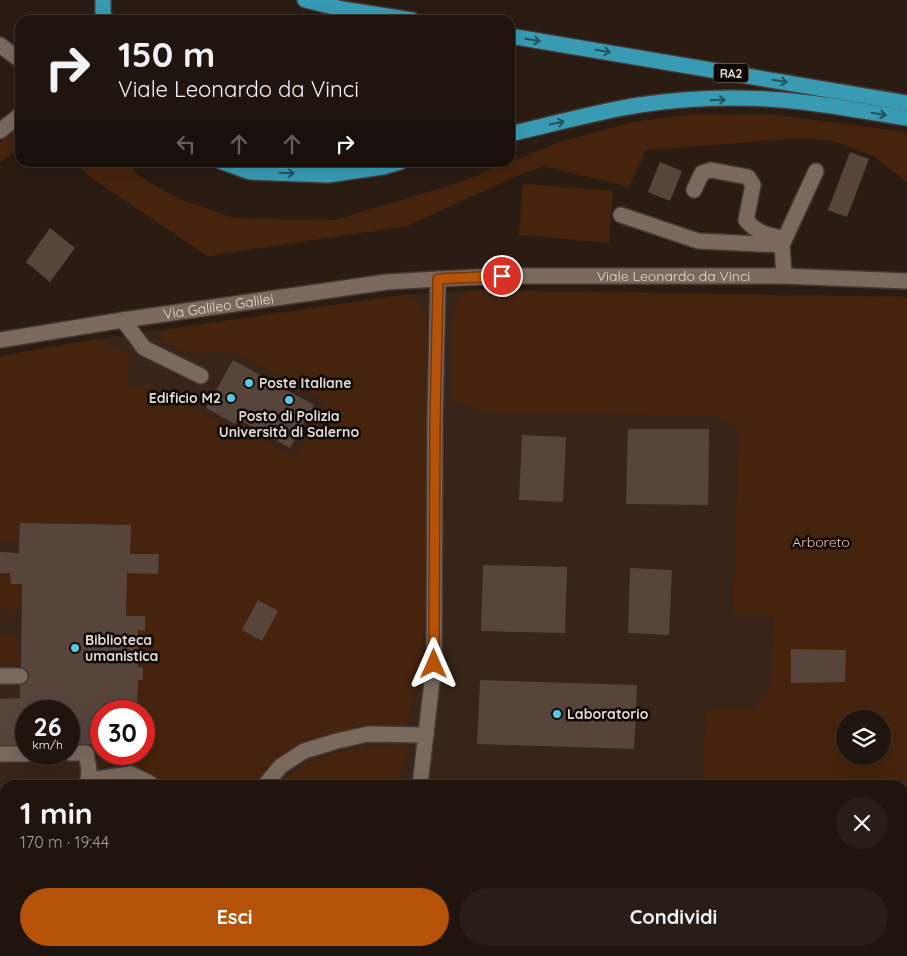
<!DOCTYPE html>
<html lang="it">
<head>
<meta charset="utf-8">
<style>
  body { margin:0; font-family:Quicksand,sans-serif; background:#281e17; color:#f1f3f6; height:100vh; display:flex; flex-direction:column; font-size:19px; white-space:nowrap }
  * { box-sizing:border-box; margin:0 }
  p { font-size:16px; color:#a29f9e }
  .icon { flex:none; width:28px; height:28px; fill:none; stroke:currentColor; stroke-width:2; stroke-linecap:round; stroke-linejoin:round }
  .map { position:relative; flex:1; overflow:hidden }
  .drawer { position:absolute; left:0px; top:780px; width:908px; height:176px; display:flex; flex-direction:column; background:#20150e; border-radius:15px 15px 0 0; box-shadow:0 5px 20px #0002,0 0 0 1px #3d342e }
  .drawer>* { flex:none }
  .hud { position:absolute; left:15px; top:15px; width:500px; height:152px; border-radius:15px; box-shadow:0 5px 20px #0002,0 0 0 1px #3d342e; background:#20150e; color:#f1f3f6; overflow:hidden }
  .tools { position:absolute; left:836px; top:710px; display:grid; gap:10px }
  .tools a { display:grid; place-items:center; width:55px; height:55px; border-radius:50%; background:#20150e; box-shadow:0 5px 20px #0002,0 0 0 1px #3d342e; font-size:25px }
  .speed { position:absolute; left:15px; top:700px; display:flex; gap:10px; font-size:25px; font-weight:700; text-align:center }
  .speed>* { display:grid; place-content:center; width:65px; height:65px; border-radius:50%; background:#20150e; box-shadow:0 5px 20px #0002,0 0 0 1px #3d342e; line-height:1 }
  .speed small { font-size:12px; font-weight:400 }
  .speed .limit { border:8px solid #d22; background:#fff; color:#111 }
  .pin { position:absolute; display:grid; place-items:center; width:42px; height:42px; color:#fff; margin:-21px; border:2px solid #fff; border-radius:50%; box-shadow:0 1px 5px #0007 }
  .me { position:absolute; width:55px; margin:-28px; rotate:0deg; stroke-linejoin:round; filter:drop-shadow(0 0 4px #0008) }
  .turn { display:flex; align-items:center; gap:18px; height:105px; padding:0 20px; font-size:22px }
  .turn .icon { width:65px; height:65px; stroke-width:2.5 }
  .turn b { display:block; font-size:35px; line-height:42px }
  .lanes { display:flex; align-items:center; height:48px; padding:0 20px; background:#0003; justify-content:center; gap:25px; direction:ltr }
  .lanes .off { opacity:.35 }
  .round { display:grid; place-items:center; flex:none; width:52px; height:52px; border-radius:26px; background:#281e17 }
  .headline { display:flex; align-items:center; justify-content:space-between; height:85px; padding:0 20px }
  h1 { font-size:30px; font-weight:700; line-height:38px }
  .primary-button { display:flex; gap:10px; margin-top:auto; padding:10px 20px }
  .primary-button a { flex:1; height:58px; border-radius:30px; background:#b45309; color:#fff; font-size:20px; font-weight:700; line-height:58px; text-align:center }
  .primary-button a+a { background:#281e17; color:#f1f3f6 }
  .map>svg:first-child { display:block }
</style>
</head>
<body>
<div class="map">
<svg width="907" height="956" viewBox="0 0 907 956">
  <rect width="100%" height="100%" fill="#2b1c13"/>
  <path fill="#382418" fill-rule="evenodd" d="M469 290 907 297V956H0V356L97 339 403 295ZM26 711H69V754H26ZM101 711H144V754H101ZM845 719H882V756H845ZM5 785H902V951H5Z"/>
  <g fill="#46230c" fill-rule="evenodd">
    <path d="M694 114 775 115 907 132V182L873 156 833 141 802 138 646 150 629 187 544 166 512 178 407 226 207 256 87 175 78 163H128L139 176 177 198 234 218 335 220 458 183 560 142 633 122Z"/>
    <path d="M20 126V146L0 163V143Z"/>
    <path d="M523 184 613 191 609 243 519 235Z"/>
    <path d="M469 290 907 297V822H903L902 785H702L706 710H754L771 685 774 617 733 615 739 430 718 416 486 412 473 409 468 402H452V320L456 304ZM845 719H882V756H845Z"/>
    <path d="M403 295C414 299 422 305 426 317V586L422 665 407 723 405 727C360 727 313 732 276 759 268 765 261 777 254 785H152L131 774 125 758 116 754H144V711H137L138 693H131V680H143V667H138V630H145V616L104 615 127 573 158 574 159 554H130V525L20 523V540H1L0 547V356L97 339 129 353 128 384 185 401 194 408 238 431 240 428 295 457 325 400 231 351 186 353 165 342 163 338V330Z"/>
    <path d="M0 573H10L11 584 39 585 38 606 20 605 13 618 0 606Z"/>
    <path d="M0 635 18 636 19 665 0 664Z"/>
    <path d="M400 744 408 746V751L396 785H280L305 763 348 749Z"/>
    <path d="M903 917 907 918V956H794V951H902Z"/>
    <rect x="352" y="951" width="52" height="5"/>
    <rect x="562" y="951" width="113" height="5"/>
  </g>
  <g fill="#57453c">
    <path d="M850 152 869 159 847 217 828 210Z"/>
    <path d="M660 162 682 171 670 201 648 192Z"/>
    <path d="M50 228 75 248 50 282 26 262Z"/>
    <path d="M233 360 314 405 290 448 238 419 235 424 206 408Z"/>
    <path d="M628 429H709L708 505 626 504Z"/>
    <path d="M522 435 566 437 563 502 519 500Z"/>
    <path d="M20 523 131 525 130 554H159L158 574 127 573 126 616H145V631L138 630V667H143V680H138L137 711H101V753H96L94 748 90 744H69V711H26V745H0V699L20 698V685L25 684 29 676 28 671 21 667 22 584H11L10 573H0V552L19 553Z"/>
    <path d="M483 565 567 567 565 633 481 631Z"/>
    <path d="M630 568 672 570 669 635 628 633Z"/>
    <path d="M258 600 278 611 262 641 242 630Z"/>
    <path d="M791 649 846 650 845 682 791 683Z"/>
    <path d="M480 680 637 685 634 749 477 744Z"/>
  </g>
  <g fill="none" stroke-linecap="round" stroke-linejoin="round">
    <defs>
      <g id="street">
        <path d="M0 45 20 60"/>
        <path d="M0 131 20 115"/>
        <path d="M694 190 702 173 711 170 748 177 753 185 746 220C756 232 766 235 781 238"/>
        <path d="M621 215 698 241 782 245 784 276"/>
        <path d="M782 245 816 171"/>
        <path d="M123 320 144 348 201 376"/>
        <path d="M0 676H20"/>
        <path d="M69 753H86L89 769 88 780 131 774 148 782 152 785"/>
        <path d="M0 754H26"/>
        <path d="M265 785 281 766 304 751 337 741 368 734 426 735"/>
        <path d="M420 785 434 664 435 421 438 279"/>
        <path d="M902 834H907"/>
        <path d="M0 879H5"/>
        <path d="M173 956 177 951"/>
      </g>
      <g id="secondary">
        <path id="s1" d="M0 340 123 320 387 282 438 279 502 276H784L907 281"/>
      </g>
      <g id="highway">
        <path d="M103 0V12L105 20"/>
        <path d="M305 0 342 9 412 20"/>
        <path d="M510 36 907 103"/>
        <path d="M510 134C553 124 596 112 639 105 692 97 749 96 802 102 837 106 872 113 907 118"/>
        <path d="M222 162 250 172 328 175 383 167 400 162"/>
      </g>
    </defs>
    <use href="#street" stroke="#443834" stroke-width="18"/>
    <use href="#secondary" stroke="#443834" stroke-width="18"/>
    <use href="#highway" stroke="#443834" stroke-width="18"/>
    <use href="#street" stroke="#7b695e" stroke-width="15"/>
    <use href="#secondary" stroke="#7b695e" stroke-width="15"/>
    <use href="#highway" stroke="#389bb3" stroke-width="15"/>
  </g>
  <defs><path id="oneway-shaft" d="M-6 0H5M1.5-3L5.5 0L1.5 3" fill="none" stroke-width="1.6" stroke-linecap="round" stroke-linejoin="round" transform="scale(1.25)"/></defs>
  <g stroke="#23525c">
    <use href="#oneway-shaft" transform="translate(533 40) rotate(10)"/>
    <use href="#oneway-shaft" transform="translate(603 51) rotate(10)"/>
    <use href="#oneway-shaft" transform="translate(780 81) rotate(10)"/>
    <use href="#oneway-shaft" transform="translate(718 100) rotate(-2)"/>
    <use href="#oneway-shaft" transform="translate(879 114) rotate(9)"/>
    <use href="#oneway-shaft" transform="translate(557 123) rotate(-12)"/>
    <use href="#oneway-shaft" transform="translate(287 173) rotate(2)"/>
  </g>
  <g fill="none" stroke-linecap="round" stroke-linejoin="round">
    <defs>
      <path id="route" d="M434 664 435 422 438 279 502 276"/>
    </defs>
    <use href="#route" stroke="#753606" stroke-width="12"/>
    <use href="#route" stroke="#b45309" stroke-width="9"/>
  </g>
  <g fill="#58c9e4" stroke="#0e0805" stroke-width="2">
    <circle cx="249" cy="383" r="5"/>
    <circle cx="231" cy="398" r="5"/>
    <circle cx="289" cy="400" r="5"/>
    <circle cx="75" cy="648" r="5"/>
    <circle cx="557" cy="714" r="5"/>
  </g>
  <g text-anchor="middle" dominant-baseline="central" stroke-width="5" stroke-linejoin="round" paint-order="stroke">
    <rect fill="#0e0805" stroke="#a29a94" stroke-width="1" x="713.5" y="63.5" width="35" height="19" rx="4"/>
    <g font-size="12" font-weight="bold" fill="#e2d8d2">
      <text x="731" y="73">RA2</text>
    </g>
    <g font-size="14" fill="#e2d8d2" stroke="#0e0805">
      <text stroke="none"><textPath href="#s1" startOffset="678">Viale Leonardo da Vinci</textPath></text>
      <text stroke="none"><textPath href="#s1" startOffset="221">Via Galileo Galilei</textPath></text>
    </g>
    <g font-size="14" font-weight="bold" fill="#e2d8d2" stroke="#0e0805" text-anchor="start">
      <text x="259" y="383">Poste Italiane</text>
      <text x="221" y="398" text-anchor="end">Edificio M2</text>
      <text x="289" y="416" text-anchor="middle">Posto di Polizia<tspan x="289" dy="16">Università di Salerno</tspan></text>
      <text x="85" y="640">Biblioteca<tspan x="85" dy="16">umanistica</tspan></text>
      <text x="567" y="714">Laboratorio</text>
    </g>
    <g font-size="14" fill="#fdc7a8" stroke="#0e0805">
      <text x="821" y="542">Arboreto</text>
    </g>
  </g>
</svg>
<div class="tools">
<a><svg class="icon" aria-label="layers" viewBox="0 0 24 24"><path d="M12 4l9 5-9 5-9-5zM3 14l9 5 9-5"/></svg></a>
</div>
<div class="speed"><div>26<small>km/h</small></div><div class="limit">30</div></div>
<div class="pin" style="left:502px;top:276px;background:#d93025"><svg class="icon" aria-label="arrive" viewBox="0 0 24 24"><path d="M6 21V4h12l-3 4 3 4H6"/></svg></div>
<svg class="me" style="left:434px;top:664px" viewBox="-20 -20 40 40"><path d="M0-17L14 15 0 8-14 15z" fill="#b45309" stroke="#fff" stroke-width="4"/></svg>
<div class="hud">
<div class="turn"><svg class="icon" aria-label="right" viewBox="0 0 24 24"><path d="M7 20v-9h11M14 6l5 5-5 5"/></svg><div><b>150 m</b>Viale Leonardo da Vinci</div></div>
<div class="lanes"><svg class="icon off" aria-label="left" viewBox="0 0 24 24"><path d="M17 20v-9H6M10 6l-5 5 5 5"/></svg><svg class="icon off" aria-label="ahead" viewBox="0 0 24 24"><path d="M12 20V5M6 11l6-6 6 6"/></svg><svg class="icon off" aria-label="ahead" viewBox="0 0 24 24"><path d="M12 20V5M6 11l6-6 6 6"/></svg><svg class="icon" aria-label="right" viewBox="0 0 24 24"><path d="M7 20v-9h11M14 6l5 5-5 5"/></svg></div>
</div>
<section class="drawer">
<div class="headline"><div><h1>1 min</h1><p>170 m · 19:44</p></div><a class="round"><svg class="icon" aria-label="close" viewBox="0 0 24 24"><path d="M6 6l12 12M18 6L6 18"/></svg></a></div>
<div class="primary-button"><a>Esci</a><a>Condividi</a></div>
</section>
</div>
</body>
</html>
